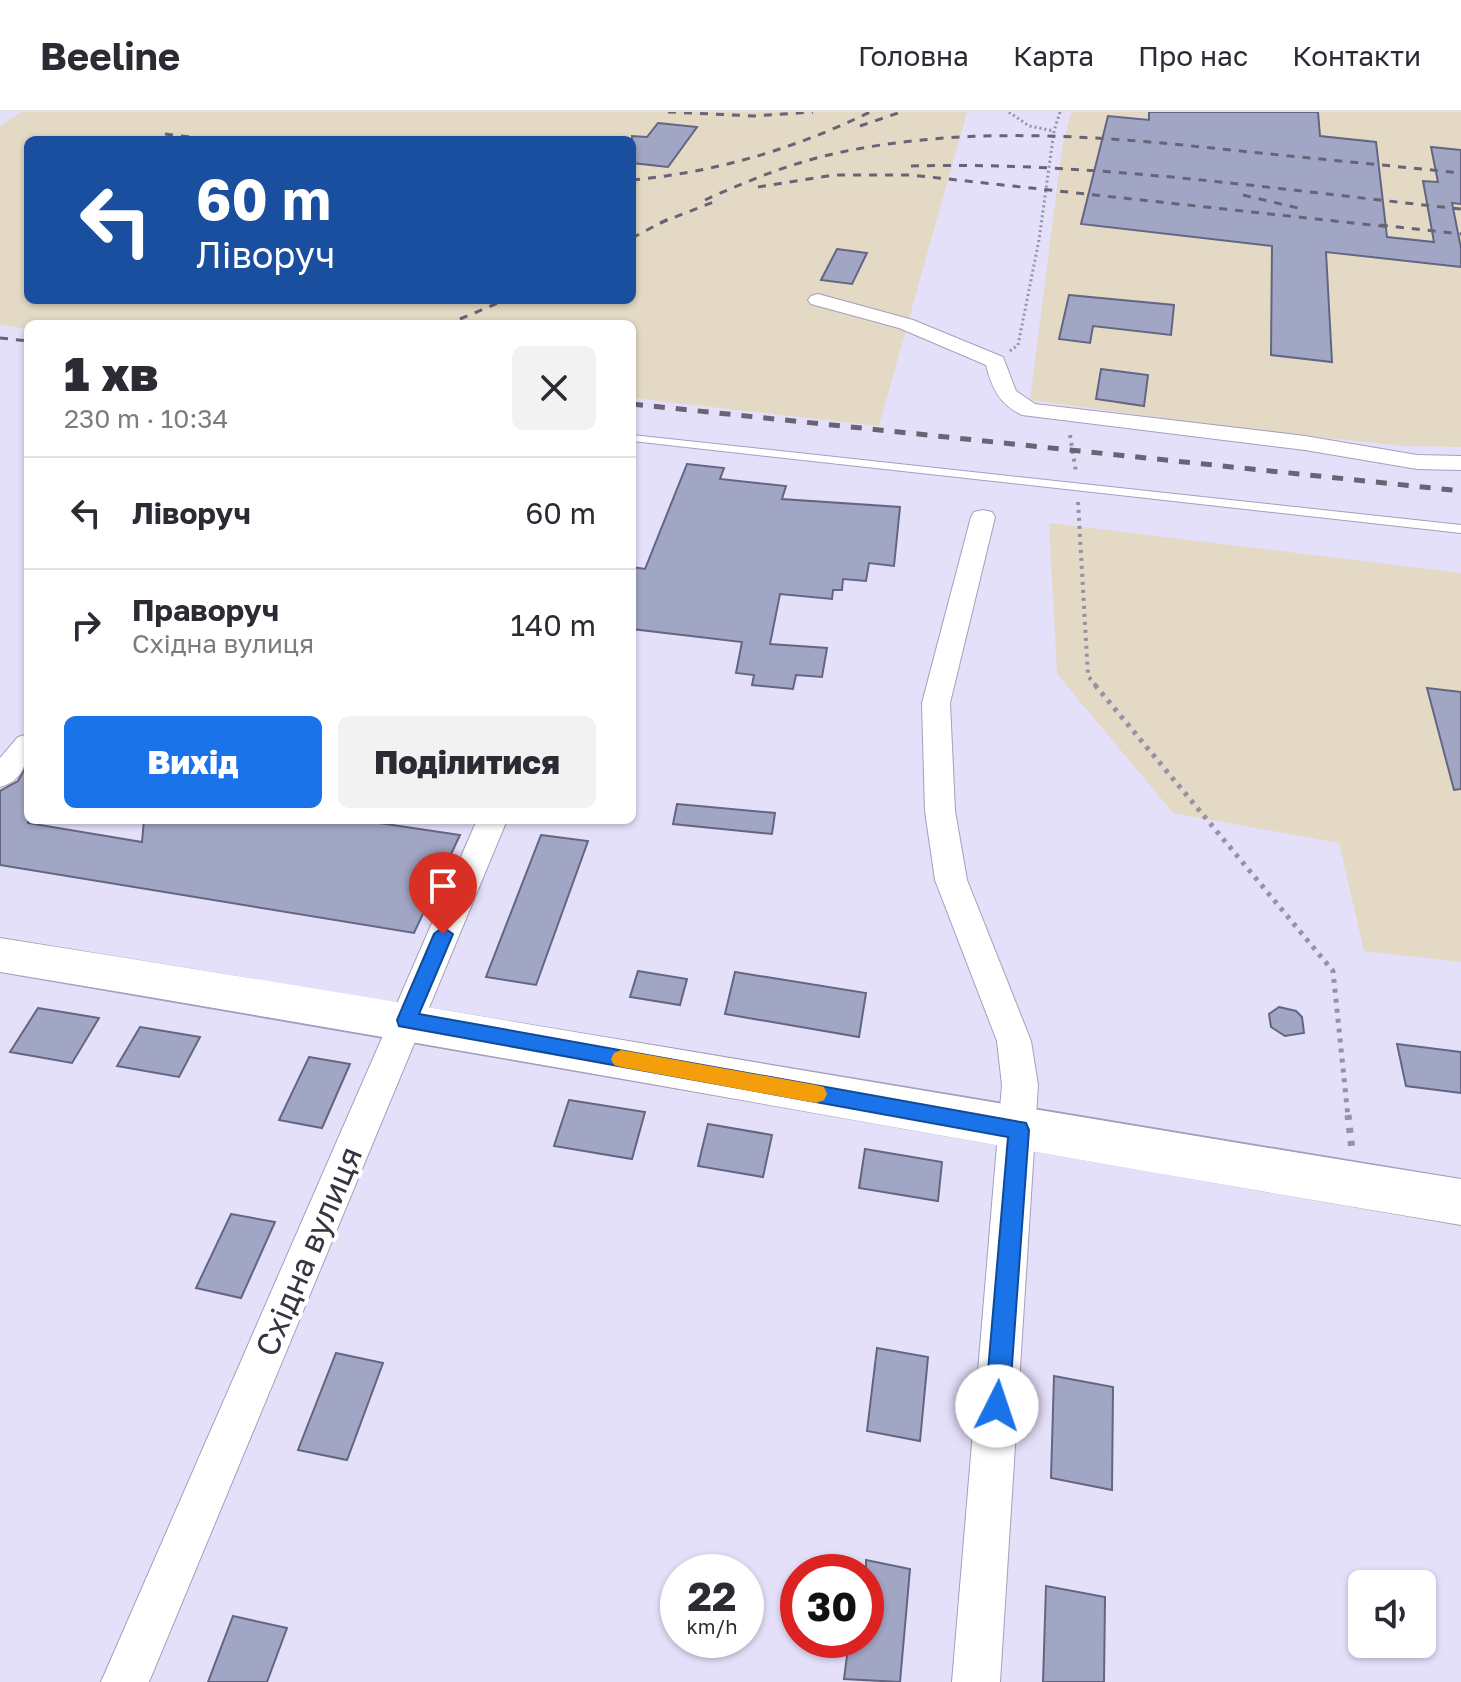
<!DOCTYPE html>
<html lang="uk">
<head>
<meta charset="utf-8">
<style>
  body { margin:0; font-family:"Golos Text",sans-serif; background:#f2f2f3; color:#2b2b33; height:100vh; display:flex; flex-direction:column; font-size:30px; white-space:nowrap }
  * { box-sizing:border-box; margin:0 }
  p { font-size:26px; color:#7c7c81 }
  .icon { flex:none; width:44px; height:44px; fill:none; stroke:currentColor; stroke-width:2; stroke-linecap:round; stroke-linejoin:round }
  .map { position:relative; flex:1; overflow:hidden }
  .side { position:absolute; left:24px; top:208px; width:612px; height:504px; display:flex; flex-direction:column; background:#fff; border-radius:12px; box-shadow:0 2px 6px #0004 }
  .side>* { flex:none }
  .top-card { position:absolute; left:24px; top:24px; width:612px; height:168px; border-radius:12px; box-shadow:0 2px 6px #0004; background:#1a4fa0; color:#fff; overflow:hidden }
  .fabs { position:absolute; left:1348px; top:1458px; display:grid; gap:16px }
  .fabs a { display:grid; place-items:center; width:88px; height:88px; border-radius:12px; background:#fff; box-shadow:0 2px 6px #0004; font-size:40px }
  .speed { position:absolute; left:660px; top:1442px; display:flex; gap:16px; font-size:40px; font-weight:700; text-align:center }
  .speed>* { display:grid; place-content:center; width:104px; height:104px; border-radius:50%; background:#fff; box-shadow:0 2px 6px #0004; line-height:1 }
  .speed small { font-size:20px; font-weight:400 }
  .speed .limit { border:12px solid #d22; background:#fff; color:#111 }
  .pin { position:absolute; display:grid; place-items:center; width:68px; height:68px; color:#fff; margin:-82px -34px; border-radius:50% 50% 50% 0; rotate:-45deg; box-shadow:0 0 8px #0007 }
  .pin .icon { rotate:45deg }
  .me { position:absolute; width:88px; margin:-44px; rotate:4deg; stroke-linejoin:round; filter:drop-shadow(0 0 6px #0008) }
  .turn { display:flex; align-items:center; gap:28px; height:168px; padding:0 40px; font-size:36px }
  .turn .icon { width:104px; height:104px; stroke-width:2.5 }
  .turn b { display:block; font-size:56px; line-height:68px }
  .round { display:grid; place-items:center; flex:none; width:84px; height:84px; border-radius:12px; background:#f2f2f3 }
  .overview { display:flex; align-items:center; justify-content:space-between; height:136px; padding:0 40px }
  h1 { font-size:48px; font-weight:800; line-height:60px }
  .cta { display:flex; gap:16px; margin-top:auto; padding:16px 40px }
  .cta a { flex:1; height:92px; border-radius:12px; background:#1a73e8; color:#fff; font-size:32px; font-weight:800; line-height:92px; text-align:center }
  .cta a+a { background:#f2f2f3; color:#2b2b33 }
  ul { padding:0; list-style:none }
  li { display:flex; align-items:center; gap:24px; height:112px; padding:0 40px; border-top:2px solid #e1e1e2 }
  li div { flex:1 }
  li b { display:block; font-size:30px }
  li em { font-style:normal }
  header { display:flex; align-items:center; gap:48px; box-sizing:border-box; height:112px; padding:0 40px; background:#fff; border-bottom:2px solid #e1e1e2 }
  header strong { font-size:38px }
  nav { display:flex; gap:44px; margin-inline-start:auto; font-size:28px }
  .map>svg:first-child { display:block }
</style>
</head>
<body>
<header>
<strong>Beeline</strong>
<nav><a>Головна</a><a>Карта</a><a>Про нас</a><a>Контакти</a></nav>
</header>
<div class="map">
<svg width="1461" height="1570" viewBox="0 0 1461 1570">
  <rect width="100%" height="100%" fill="#e5e0fa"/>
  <g fill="#e3d9c4" fill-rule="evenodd">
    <path d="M21 0H967L879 314 632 286V212H28V217L0 213V14ZM28 28H632V188H28Z"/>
    <path d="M1071 0H1461V335L1403 334 1235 316 1030 288 1062 36Z"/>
    <path d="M1049 411 1461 461V850L1364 839 1339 731 1173 701 1057 562Z"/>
  </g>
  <g fill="#a2a6c5" stroke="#636682" stroke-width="2">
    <path d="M1149 0H1318L1320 24 1376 30 1387 125 1434 130 1423 69 1438 70 1431 35 1461 38V92L1452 91 1461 136V155L1326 140 1332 250 1271 243 1272 134 1081 112 1108 4 1149 8Z"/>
    <path d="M658 11 697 15 668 55 632 51V24L647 25Z"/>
    <path d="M837 137 867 141 852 172 821 168Z"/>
    <path d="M1069 183 1174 193 1171 223 1093 214 1090 231 1059 227Z"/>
    <path d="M1101 257 1148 263 1144 294 1096 287Z"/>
    <path d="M687 352 724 356 720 367 786 374 782 387 900 395 894 454 869 451 866 469 843 467 842 478H833L832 487 780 482 770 532 827 536 822 565 796 563 793 577 752 573 754 563 736 561 742 530 632 517V455L645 457Z"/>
    <path d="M1427 576 1461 580V677L1454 678Z"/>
    <path d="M28 651V711L142 730 144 708H359L460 723 414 821 0 753V679L18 669Z"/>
    <path d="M677 692 775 701 772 722 673 712Z"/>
    <path d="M541 723 588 729 536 873 486 865Z"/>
    <path d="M638 859 687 867 680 893 630 885Z"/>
    <path d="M735 860 866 881 859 925 725 902Z"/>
    <path d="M1279 895 1296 899 1302 905 1304 921 1285 924 1271 915 1269 902Z"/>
    <path d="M38 896 99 906 72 951 10 940Z"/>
    <path d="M140 915 200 925 179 965 117 954Z"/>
    <path d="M1397 932 1461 940V981L1406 974Z"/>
    <path d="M309 945 350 952 322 1016 279 1008Z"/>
    <path d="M569 988 645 1000 632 1047 554 1034Z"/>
    <path d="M708 1012 772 1023 763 1065 698 1054Z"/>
    <path d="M865 1037 942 1050 938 1089 859 1076Z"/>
    <path d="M231 1102 275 1110 241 1186 196 1176Z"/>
    <path d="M877 1236 928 1245 920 1329 867 1319Z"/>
    <path d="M336 1241 383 1251 347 1348 298 1338Z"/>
    <path d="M1054 1264 1113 1275 1112 1378 1051 1366Z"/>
    <path d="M866 1448 910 1457 900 1570 844 1567 849 1528H866Z"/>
    <path d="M1046 1474 1105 1485 1104 1570H1043Z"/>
    <path d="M233 1504 287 1516 267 1570H208Z"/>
  </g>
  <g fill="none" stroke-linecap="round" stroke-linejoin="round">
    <defs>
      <path id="service" d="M632 323 1461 413V421L632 329Z"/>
      <g id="minor">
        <path d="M818 182 913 208 1003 245 1016 279 1035 292 1305 324 1417 343 1461 344V358L1417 357 1305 338 1022 303C999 292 992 276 986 253L899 216 811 192 808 188 811 184Z"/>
        <path d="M983 398 992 400 995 405 950 591 955 699 967 768 1031 929 1038 973 1000 1570H952L1002 973 997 929 935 768 925 699 922 591 971 405 974 400Z"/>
        <path d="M28 622C28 646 26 668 0 675V646L18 625Z"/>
        <path d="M477 708H507L149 1570H101Z"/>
      </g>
      <path id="tertiary" d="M0 826C488 902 973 990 1461 1067V1113C973 1032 488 940 0 860Z"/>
    </defs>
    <use href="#service" stroke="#a59ebd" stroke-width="2"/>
    <use href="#minor" stroke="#a59ebd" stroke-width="2"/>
    <use href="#tertiary" stroke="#a59ebd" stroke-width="2"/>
    <g stroke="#9692a5" stroke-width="3" stroke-dasharray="2 3" stroke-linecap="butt">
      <path d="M1009 0 1029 14 1054 19"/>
      <path d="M1010 239 1018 233 1039 128 1054 19 1060 0"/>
    </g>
    <g stroke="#9692a5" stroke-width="4" stroke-dasharray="3 5" stroke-linecap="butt">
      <path d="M1070 323 1076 360"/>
      <path d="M1078 390 1088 564 1097 575"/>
    </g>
    <path stroke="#9692a5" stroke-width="5" stroke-dasharray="4 6" stroke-linecap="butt" d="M1095 573 1333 859 1348 1005"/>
    <path stroke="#9692a5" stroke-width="7" stroke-dasharray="5 8" stroke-linecap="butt" d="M1348 1003 1352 1038"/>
    <use href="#service" fill="#fff" fill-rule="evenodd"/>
    <use href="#minor" fill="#fff" fill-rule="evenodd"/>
    <use href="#tertiary" fill="#fff" fill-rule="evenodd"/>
    <g stroke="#686474" stroke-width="3" stroke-dasharray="8 8" stroke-linecap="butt">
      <path d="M668 0 754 4 813 0"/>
      <path d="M860 14 901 0"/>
      <path d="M165 22 215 28"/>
      <path d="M911 54C1094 49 1279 78 1461 97"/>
      <path d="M632 68C717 60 794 37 870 0"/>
      <path d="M758 75 834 63H911L1390 115"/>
      <path d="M1243 83 1298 96"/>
      <path d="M705 88C747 69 791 51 837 41 967 13 1100 24 1231 38 1307 46 1384 53 1461 61"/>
      <path d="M660 111 716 89"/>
      <path d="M1380 113 1461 122"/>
      <path d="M632 126 668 107"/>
      <path d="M460 207 505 188"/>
      <path d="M0 226 28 229"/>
    </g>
    <path stroke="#686474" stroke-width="5" stroke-dasharray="11 11" stroke-linecap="butt" d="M632 292 1461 379"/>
  </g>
  <path fill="#1a73e8" stroke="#114b97" stroke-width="2" d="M443 815 453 822 419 902 1026 1011 1029 1018 1009 1294 1006 1303 997 1306 989 1303 985 1294 1008 1025 399 914 397 908 434 822Z"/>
  <path fill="#f59e0b" d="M621 938 816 973 824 975 827 982 824 988 816 991 621 955 614 953 611 947 614 941Z"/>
  <g text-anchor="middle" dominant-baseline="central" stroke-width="8" stroke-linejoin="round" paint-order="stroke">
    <g font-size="32" fill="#373440" stroke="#fff">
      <text transform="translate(308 1139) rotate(-67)">Східна вулиця</text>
    </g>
  </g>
</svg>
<div class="fabs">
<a><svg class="icon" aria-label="sound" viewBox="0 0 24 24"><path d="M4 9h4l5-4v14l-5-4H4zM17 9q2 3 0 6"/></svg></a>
</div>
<div class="speed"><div>22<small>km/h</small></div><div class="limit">30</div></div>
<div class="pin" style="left:443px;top:822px;background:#d93025"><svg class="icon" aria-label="arrive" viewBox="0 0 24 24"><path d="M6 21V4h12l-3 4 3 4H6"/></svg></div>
<svg class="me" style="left:997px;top:1294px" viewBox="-20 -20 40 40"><circle r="19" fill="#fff"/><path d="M0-13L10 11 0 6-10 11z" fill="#1a73e8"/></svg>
<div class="top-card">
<div class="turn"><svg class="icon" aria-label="left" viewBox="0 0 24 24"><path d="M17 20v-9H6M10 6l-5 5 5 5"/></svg><div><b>60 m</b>Ліворуч</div></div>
</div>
<section class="side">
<div class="overview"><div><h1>1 хв</h1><p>230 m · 10:34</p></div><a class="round"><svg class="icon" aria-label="close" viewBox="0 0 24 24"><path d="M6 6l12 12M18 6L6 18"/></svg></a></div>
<ul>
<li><svg class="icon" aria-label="left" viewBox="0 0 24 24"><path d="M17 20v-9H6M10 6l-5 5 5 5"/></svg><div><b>Ліворуч</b></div><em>60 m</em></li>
<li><svg class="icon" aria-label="right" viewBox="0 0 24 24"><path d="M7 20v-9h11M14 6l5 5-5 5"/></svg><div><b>Праворуч</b><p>Східна вулиця</p></div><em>140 m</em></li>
</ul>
<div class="cta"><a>Вихід</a><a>Поділитися</a></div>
</section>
</div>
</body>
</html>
